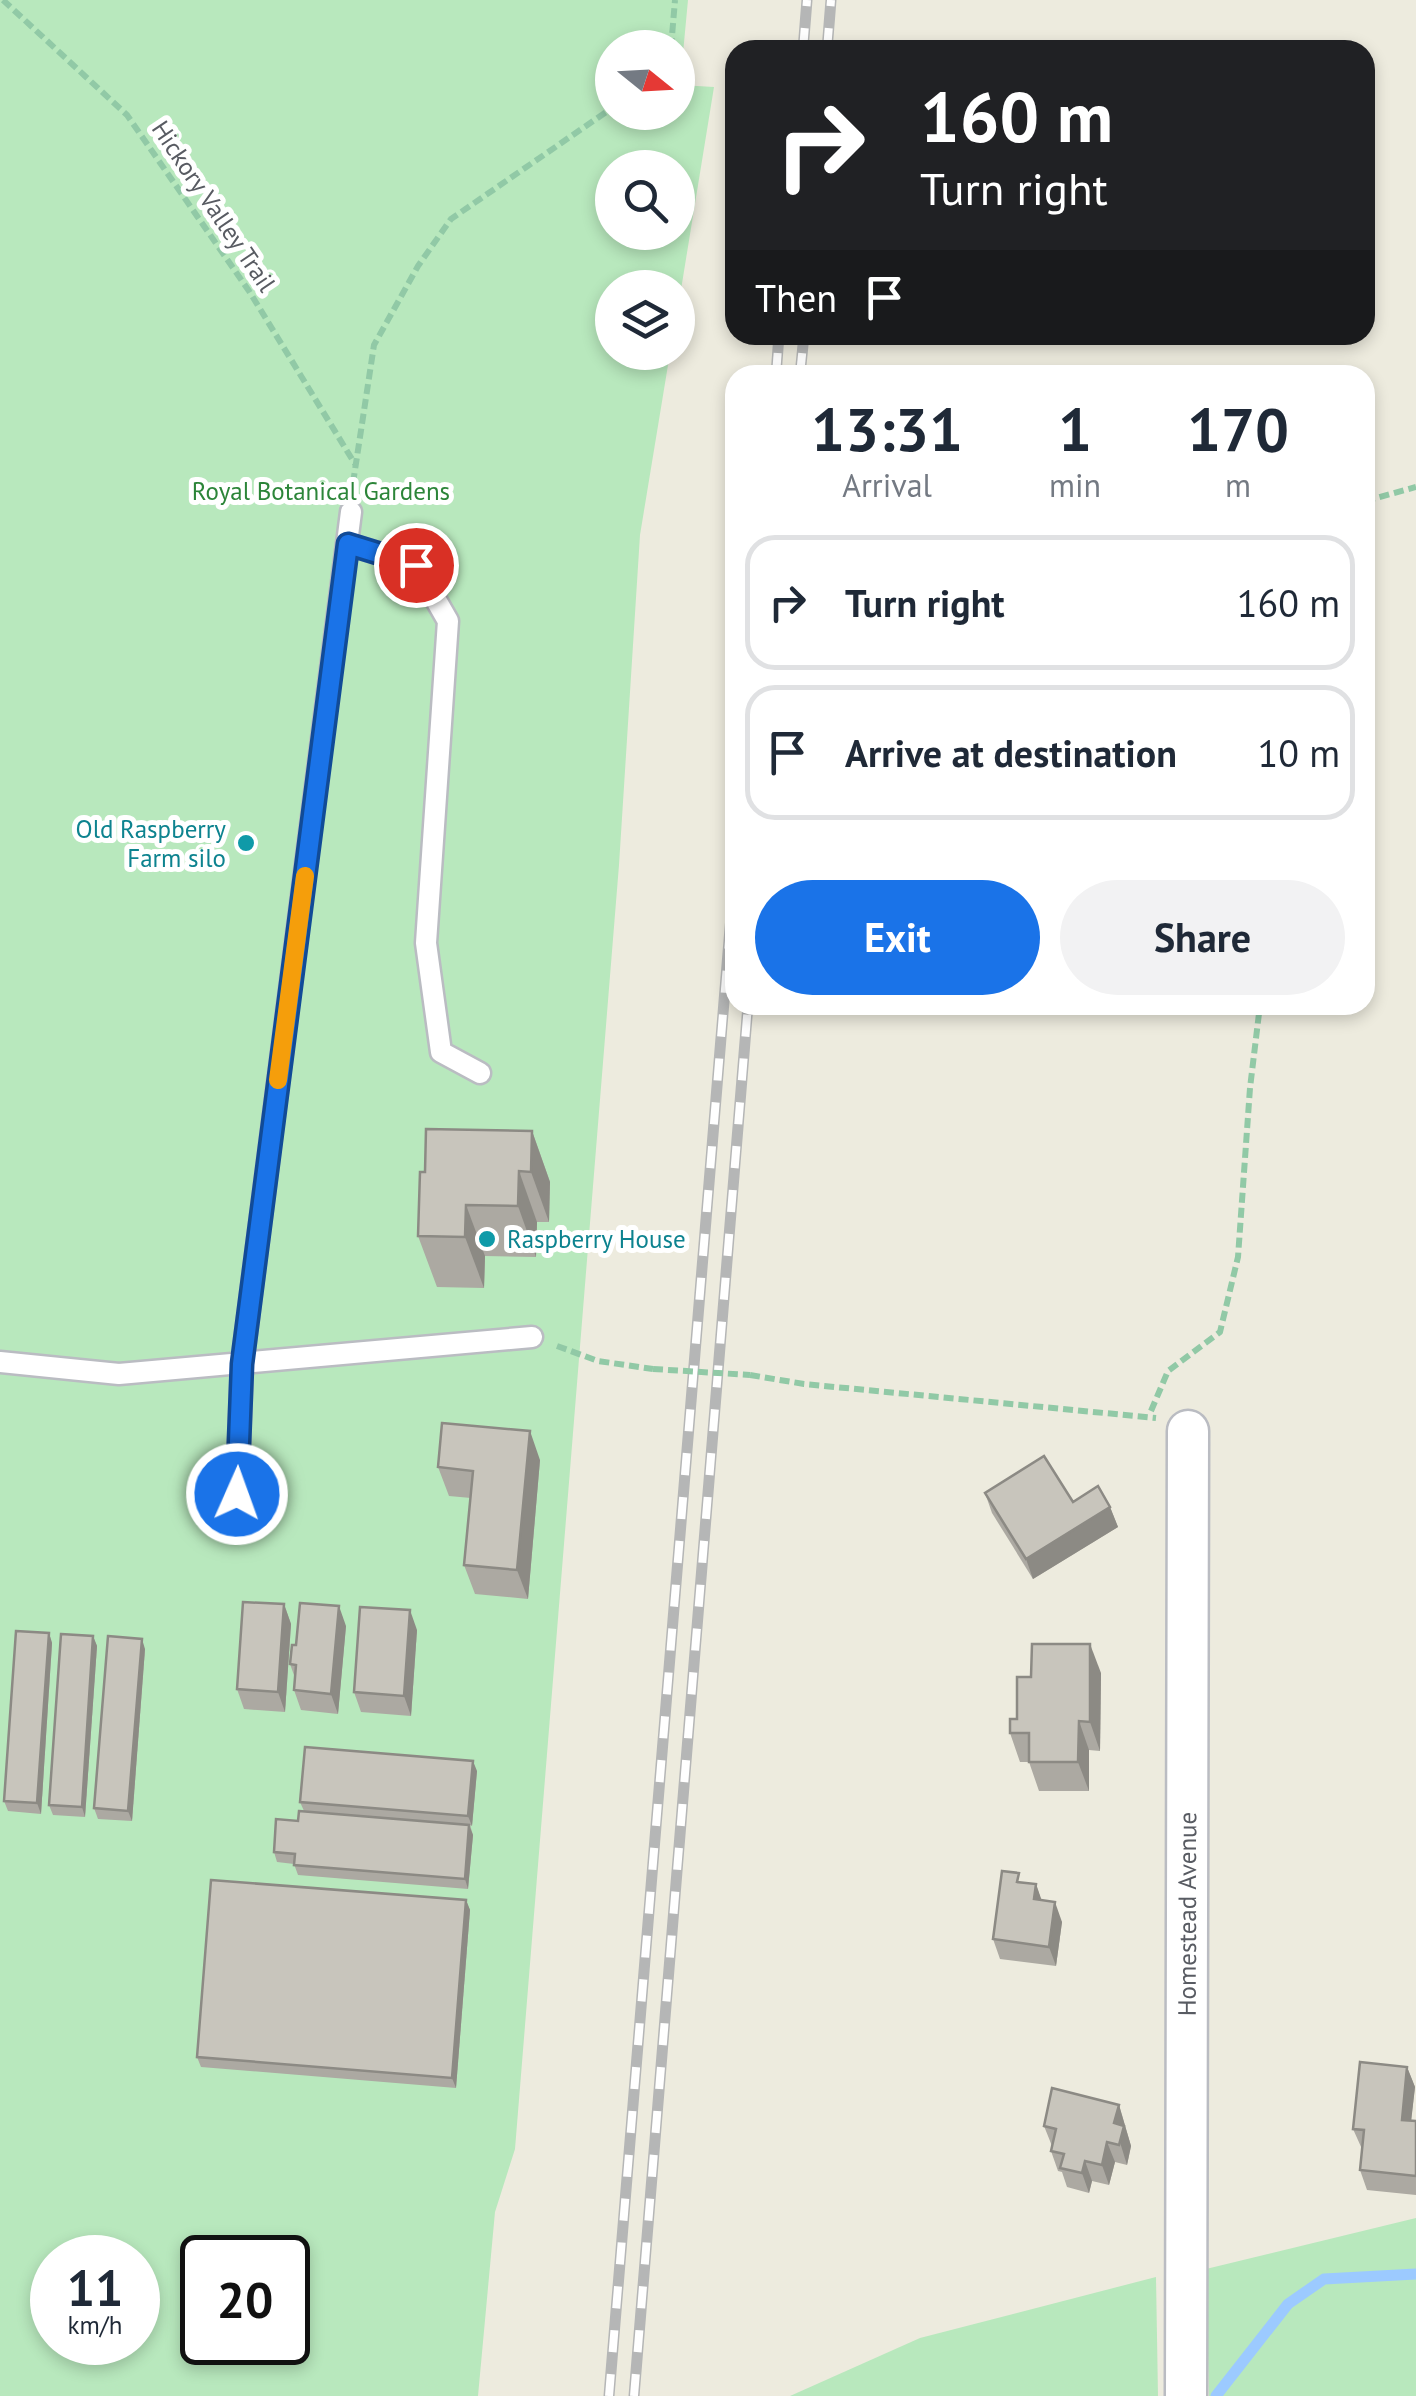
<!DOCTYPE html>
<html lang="en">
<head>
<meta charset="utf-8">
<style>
  body { margin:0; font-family:"PT Sans",sans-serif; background:#f2f2f3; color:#1f2937; height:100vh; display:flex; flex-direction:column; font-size:38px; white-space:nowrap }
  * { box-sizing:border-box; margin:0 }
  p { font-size:32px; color:#747a83 }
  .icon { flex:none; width:55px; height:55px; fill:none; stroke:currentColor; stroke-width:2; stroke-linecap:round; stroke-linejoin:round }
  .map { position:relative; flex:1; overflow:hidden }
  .sheet { position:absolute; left:725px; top:365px; width:650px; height:650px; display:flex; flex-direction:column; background:#fff; border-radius:30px; box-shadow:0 5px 15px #0003 }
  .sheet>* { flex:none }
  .hud { position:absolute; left:725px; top:40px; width:650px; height:305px; border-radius:30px; box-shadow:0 5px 15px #0003; background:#202124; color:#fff; overflow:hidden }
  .needle { width:65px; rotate:108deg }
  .buttons { position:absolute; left:595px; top:30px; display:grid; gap:20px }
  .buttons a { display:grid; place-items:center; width:100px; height:100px; border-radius:50%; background:#fff; box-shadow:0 5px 15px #0003; font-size:50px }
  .speed { position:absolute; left:30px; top:2235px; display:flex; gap:20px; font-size:50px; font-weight:700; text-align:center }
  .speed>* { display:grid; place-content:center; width:130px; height:130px; border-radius:50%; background:#fff; box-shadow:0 5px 15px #0003; line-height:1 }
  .speed small { font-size:25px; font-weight:400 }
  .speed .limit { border:5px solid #111; border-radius:15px; background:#fff; color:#111 }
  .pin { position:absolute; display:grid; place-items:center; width:85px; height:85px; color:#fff; margin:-42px; border:5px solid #fff; border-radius:50%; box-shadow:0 2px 10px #0007 }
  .me { position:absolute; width:110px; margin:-55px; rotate:2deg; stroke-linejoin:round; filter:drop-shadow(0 0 8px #0008) }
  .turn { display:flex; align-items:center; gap:35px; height:210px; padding:0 30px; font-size:45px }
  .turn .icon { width:130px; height:130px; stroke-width:2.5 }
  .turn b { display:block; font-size:70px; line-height:85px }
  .then { display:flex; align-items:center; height:95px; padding:0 30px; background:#0003; gap:20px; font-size:38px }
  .eta { display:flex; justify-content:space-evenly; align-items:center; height:170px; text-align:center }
  .eta b { font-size:60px; font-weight:700; line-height:70px }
  .cta { display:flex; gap:20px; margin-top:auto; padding:20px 30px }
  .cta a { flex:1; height:115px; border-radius:60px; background:#1a73e8; color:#fff; font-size:40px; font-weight:700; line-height:115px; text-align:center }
  .cta a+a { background:#f2f2f3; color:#1f2937 }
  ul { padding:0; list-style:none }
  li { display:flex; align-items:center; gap:30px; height:135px; margin:0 20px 15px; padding:0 10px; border:5px solid #e0e1e3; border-radius:30px }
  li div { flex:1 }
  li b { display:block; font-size:38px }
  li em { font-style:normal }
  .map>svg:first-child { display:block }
</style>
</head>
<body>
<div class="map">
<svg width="1416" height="2396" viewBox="0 0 1416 2396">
  <rect width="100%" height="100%" fill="#edebde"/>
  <g fill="#b8e8bd" fill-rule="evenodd">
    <path d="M0 0H688L680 85 714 87 678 308V288H612V352L670 353 640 535 619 865 515 2149 495 2212 478 2396H0ZM612 48H678V112H612ZM612 168H678V232H612ZM52 2258H138V2342H52ZM202 2258H288V2342H202Z"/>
    <path d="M1416 2218V2396H1209L1206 2269Z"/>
    <path d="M1156 2277 1158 2396H790L920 2338Z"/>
  </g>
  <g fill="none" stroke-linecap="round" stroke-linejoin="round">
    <path stroke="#9ccaff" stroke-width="11" d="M1216 2396 1288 2304 1324 2279 1416 2274"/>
    <defs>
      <g id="service">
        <path d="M348 544 416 565 448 621 426 943 441 1052 480 1073"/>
        <path d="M0 1362 119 1374 532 1337"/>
        <path d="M237 1494 242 1364 351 512"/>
      </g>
      <g id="minor">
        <path id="s1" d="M1186 2396 1188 1431"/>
      </g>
    </defs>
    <use href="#service" stroke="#babcc2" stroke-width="25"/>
    <use href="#minor" stroke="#babcc2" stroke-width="45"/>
    <g stroke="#91c9a6" stroke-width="6" stroke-dasharray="10 5" stroke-linecap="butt">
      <path d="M3 0 127 115 249 291 355 464"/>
      <path d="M671 48 675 0"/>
      <path d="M353 483 374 345 418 266 451 219 612 108"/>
      <path d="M1365 501 1416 487"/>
      <path d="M557 1346 598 1361 653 1369"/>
      <path d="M750 1375 804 1384 1156 1418"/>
      <path d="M1151 1411 1168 1371 1220 1332 1238 1257 1250 1088 1260 1005"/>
    </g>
    <use href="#service" stroke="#fff" stroke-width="20"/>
    <use href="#minor" stroke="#fff" stroke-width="40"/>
    <defs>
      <g id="rail">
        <path d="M803 50 807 0"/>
        <path d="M827 50 831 0"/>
        <path d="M776 375 779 335"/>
        <path d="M800 375 804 335"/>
        <path d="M609 2396 735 868"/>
        <path d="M634 2396 748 1005"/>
      </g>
    </defs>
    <use href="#rail" stroke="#b5b6b6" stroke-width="11"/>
    <use href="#rail" stroke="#fff" stroke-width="8" stroke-dasharray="22" stroke-linecap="butt"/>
    <path stroke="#91c9a6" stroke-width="6" stroke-dasharray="10 5" stroke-linecap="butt" d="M653 1369 750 1375"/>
  </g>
  <g fill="#aca9a2">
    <path d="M532 1131 550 1182 549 1222H537L536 1257 485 1256 484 1288 437 1287 418 1236 425 1172Z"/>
    <path d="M540 1460 528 1599 475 1594 464 1565 471 1498 449 1496 438 1467Z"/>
    <path d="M985 1493 1110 1507 1118 1527 1033 1579 992 1513Z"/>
    <path d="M284 1604 291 1624 285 1712 244 1709 237 1689Z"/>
    <path d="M346 1626 338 1714 301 1710 294 1690 295 1678 290 1664Z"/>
    <path d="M417 1630 411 1716 361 1712 354 1692Z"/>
    <path d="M49 1633 52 1643 41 1814 8 1811 4 1801Z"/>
    <path d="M93 1636 97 1646 85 1817 53 1815 49 1805Z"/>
    <path d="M145 1649 132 1821 98 1819 94 1808Z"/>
    <path d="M1101 1673 1100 1751 1089 1750V1791H1039L1029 1762H1020L1010 1733 1017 1719Z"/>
    <path d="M477 1771 472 1826 470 1825 473 1835 468 1889 298 1875 294 1864 277 1862 274 1852 304 1811 300 1802Z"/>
    <path d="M1022 1882 1036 1884 1041 1900 1062 1922 1056 1966 1000 1959 993 1939Z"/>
    <path d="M466 1900 470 1910 456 2088 201 2067 197 2057Z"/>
    <path d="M1407 2067 1415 2087 1411 2120 1416 2121V2195L1367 2190 1360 2170 1362 2149 1353 2129Z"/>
    <path d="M1119 2105 1131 2146 1127 2165 1115 2162 1109 2185 1092 2181 1089 2193 1067 2187 1062 2172 1058 2171 1051 2151 1052 2146 1044 2126Z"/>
  </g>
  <g fill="#8c8a84">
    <path d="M532 1131 550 1182 549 1222 531 1172Z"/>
    <path d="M519 1171 537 1222 536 1257 518 1206Z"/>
    <path d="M466 1205 485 1256 484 1288 465 1237Z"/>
    <path d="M530 1431 540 1460 528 1599 517 1570Z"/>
    <path d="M1110 1507 1118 1527 1033 1579 1026 1559Z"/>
    <path d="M284 1604 291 1624 285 1712 278 1692Z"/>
    <path d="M339 1606 346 1626 338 1714 331 1694Z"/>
    <path d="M410 1610 417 1630 411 1716 404 1696Z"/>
    <path d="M49 1633 52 1643 41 1814 37 1803Z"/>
    <path d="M93 1636 97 1646 85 1817 82 1807Z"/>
    <path d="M142 1639 145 1649 132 1821 128 1811Z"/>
    <path d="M1090 1644 1101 1673 1100 1751 1090 1722Z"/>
    <path d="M1079 1721 1089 1750V1791L1078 1762Z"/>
    <path d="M473 1761 477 1771 472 1826 468 1816Z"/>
    <path d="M469 1825 473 1835 468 1889 465 1879Z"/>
    <path d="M1036 1884 1043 1904 1034 1899Z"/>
    <path d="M466 1900 470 1910 456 2088 452 2078Z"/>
    <path d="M1055 1902 1062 1922 1056 1966 1049 1947Z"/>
    <path d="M1407 2067 1415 2087 1409 2140 1402 2120Z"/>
    <path d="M1119 2105 1131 2146 1127 2165 1114 2123Z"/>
    <path d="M1107 2142 1115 2162 1109 2185 1102 2165Z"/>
    <path d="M1085 2161 1092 2181 1089 2193 1082 2173Z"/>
  </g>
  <g fill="#c8c5bc" stroke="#8c8a84" stroke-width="2.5">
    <path d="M426 1129 532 1131 531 1172 519 1171 518 1206 466 1205 465 1237 418 1236 420 1172H425Z"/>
    <path d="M442 1423 530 1431 517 1570 464 1565 473 1471 438 1467Z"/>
    <path d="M1044 1456 1073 1502 1098 1486 1110 1507 1026 1559 985 1493Z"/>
    <path d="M243 1602 284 1604 278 1692 237 1689Z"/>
    <path d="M300 1603 339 1606 331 1694 294 1690 296 1665 290 1664 292 1645H296Z"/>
    <path d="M360 1607 410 1610 404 1696 354 1692Z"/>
    <path d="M16 1631 49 1633 37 1803 4 1801Z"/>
    <path d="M61 1634 93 1636 82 1807 49 1805Z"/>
    <path d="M108 1636 142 1639 128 1811 94 1808Z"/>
    <path d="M1032 1644H1090V1722L1079 1721 1078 1762H1029V1733H1010V1719H1017V1677H1031Z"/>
    <path d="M305 1747 473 1761 468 1816 300 1802Z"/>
    <path d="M299 1811 469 1825 465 1879 294 1865 295 1854 274 1852 276 1819 298 1821Z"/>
    <path d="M1002 1871 1019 1873 1017 1882 1036 1884 1034 1899 1055 1902 1049 1947 993 1939Z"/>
    <path d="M211 1880 466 1900 452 2078 197 2057Z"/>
    <path d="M1360 2062 1407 2067 1402 2120 1416 2121V2176L1360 2170 1364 2130 1353 2129Z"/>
    <path d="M1052 2088 1119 2105 1114 2123 1124 2126 1119 2145 1107 2142 1102 2165 1085 2161 1082 2173 1060 2168 1064 2154 1051 2151 1056 2129 1044 2126Z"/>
  </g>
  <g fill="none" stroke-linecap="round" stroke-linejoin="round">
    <defs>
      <path id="route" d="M237 1494 242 1364 348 544 416 565"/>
    </defs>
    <use href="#route" stroke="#114b97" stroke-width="25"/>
    <use href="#route" stroke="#1a73e8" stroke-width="18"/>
    <path stroke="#f59e0b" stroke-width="18" d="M278 1080 305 876"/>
  </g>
  <g fill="#0f9aa8" stroke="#fff" stroke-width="4">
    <circle cx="246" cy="843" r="10"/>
    <circle cx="487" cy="1239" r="10"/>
  </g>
  <g text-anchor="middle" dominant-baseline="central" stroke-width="10" stroke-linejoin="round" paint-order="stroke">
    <g font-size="25" fill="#585b62" stroke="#fff">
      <text transform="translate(214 206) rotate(56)">Hickory Valley Trail</text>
      <text stroke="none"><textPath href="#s1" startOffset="482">Homestead Avenue</textPath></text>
    </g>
    <g font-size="25" fill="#2c8539" stroke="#fff">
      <text x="321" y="491">Royal Botanical Gardens</text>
    </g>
    <g font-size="25" fill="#0d838f" stroke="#fff" text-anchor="end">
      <text x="226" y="829">Old Raspberry<tspan x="226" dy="29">Farm silo</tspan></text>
      <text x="507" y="1239" text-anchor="start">Raspberry House</text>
    </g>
  </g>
</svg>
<div class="buttons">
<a><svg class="needle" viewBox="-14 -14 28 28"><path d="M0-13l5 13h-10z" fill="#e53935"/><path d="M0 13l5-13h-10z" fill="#747a83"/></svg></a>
<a><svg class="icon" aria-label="search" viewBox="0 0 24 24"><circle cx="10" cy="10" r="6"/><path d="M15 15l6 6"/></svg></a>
<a><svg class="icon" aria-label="layers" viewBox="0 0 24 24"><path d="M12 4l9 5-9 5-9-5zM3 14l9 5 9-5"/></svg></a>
</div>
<div class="speed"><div>11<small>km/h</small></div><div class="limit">20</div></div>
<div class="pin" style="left:416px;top:565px;background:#d93025"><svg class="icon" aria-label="arrive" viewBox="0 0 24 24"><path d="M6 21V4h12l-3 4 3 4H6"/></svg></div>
<svg class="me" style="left:237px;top:1494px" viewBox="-20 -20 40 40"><circle r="17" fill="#1a73e8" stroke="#fff" stroke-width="3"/><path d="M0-11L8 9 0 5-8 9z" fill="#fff"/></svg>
<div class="hud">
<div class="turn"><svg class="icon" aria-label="right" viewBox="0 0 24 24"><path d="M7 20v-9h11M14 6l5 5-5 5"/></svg><div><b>160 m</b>Turn right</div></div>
<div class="then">Then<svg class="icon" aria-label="arrive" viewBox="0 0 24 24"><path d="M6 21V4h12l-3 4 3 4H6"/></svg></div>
</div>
<section class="sheet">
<div class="eta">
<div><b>13:31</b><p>Arrival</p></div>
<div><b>1</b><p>min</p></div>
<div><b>170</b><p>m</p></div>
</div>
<ul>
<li><svg class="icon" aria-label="right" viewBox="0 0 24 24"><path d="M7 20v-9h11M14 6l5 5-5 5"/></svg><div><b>Turn right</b></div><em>160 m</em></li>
<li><svg class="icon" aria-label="arrive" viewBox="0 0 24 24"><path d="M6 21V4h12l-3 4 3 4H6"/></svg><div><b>Arrive at destination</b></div><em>10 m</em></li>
</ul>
<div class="cta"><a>Exit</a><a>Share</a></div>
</section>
</div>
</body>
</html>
